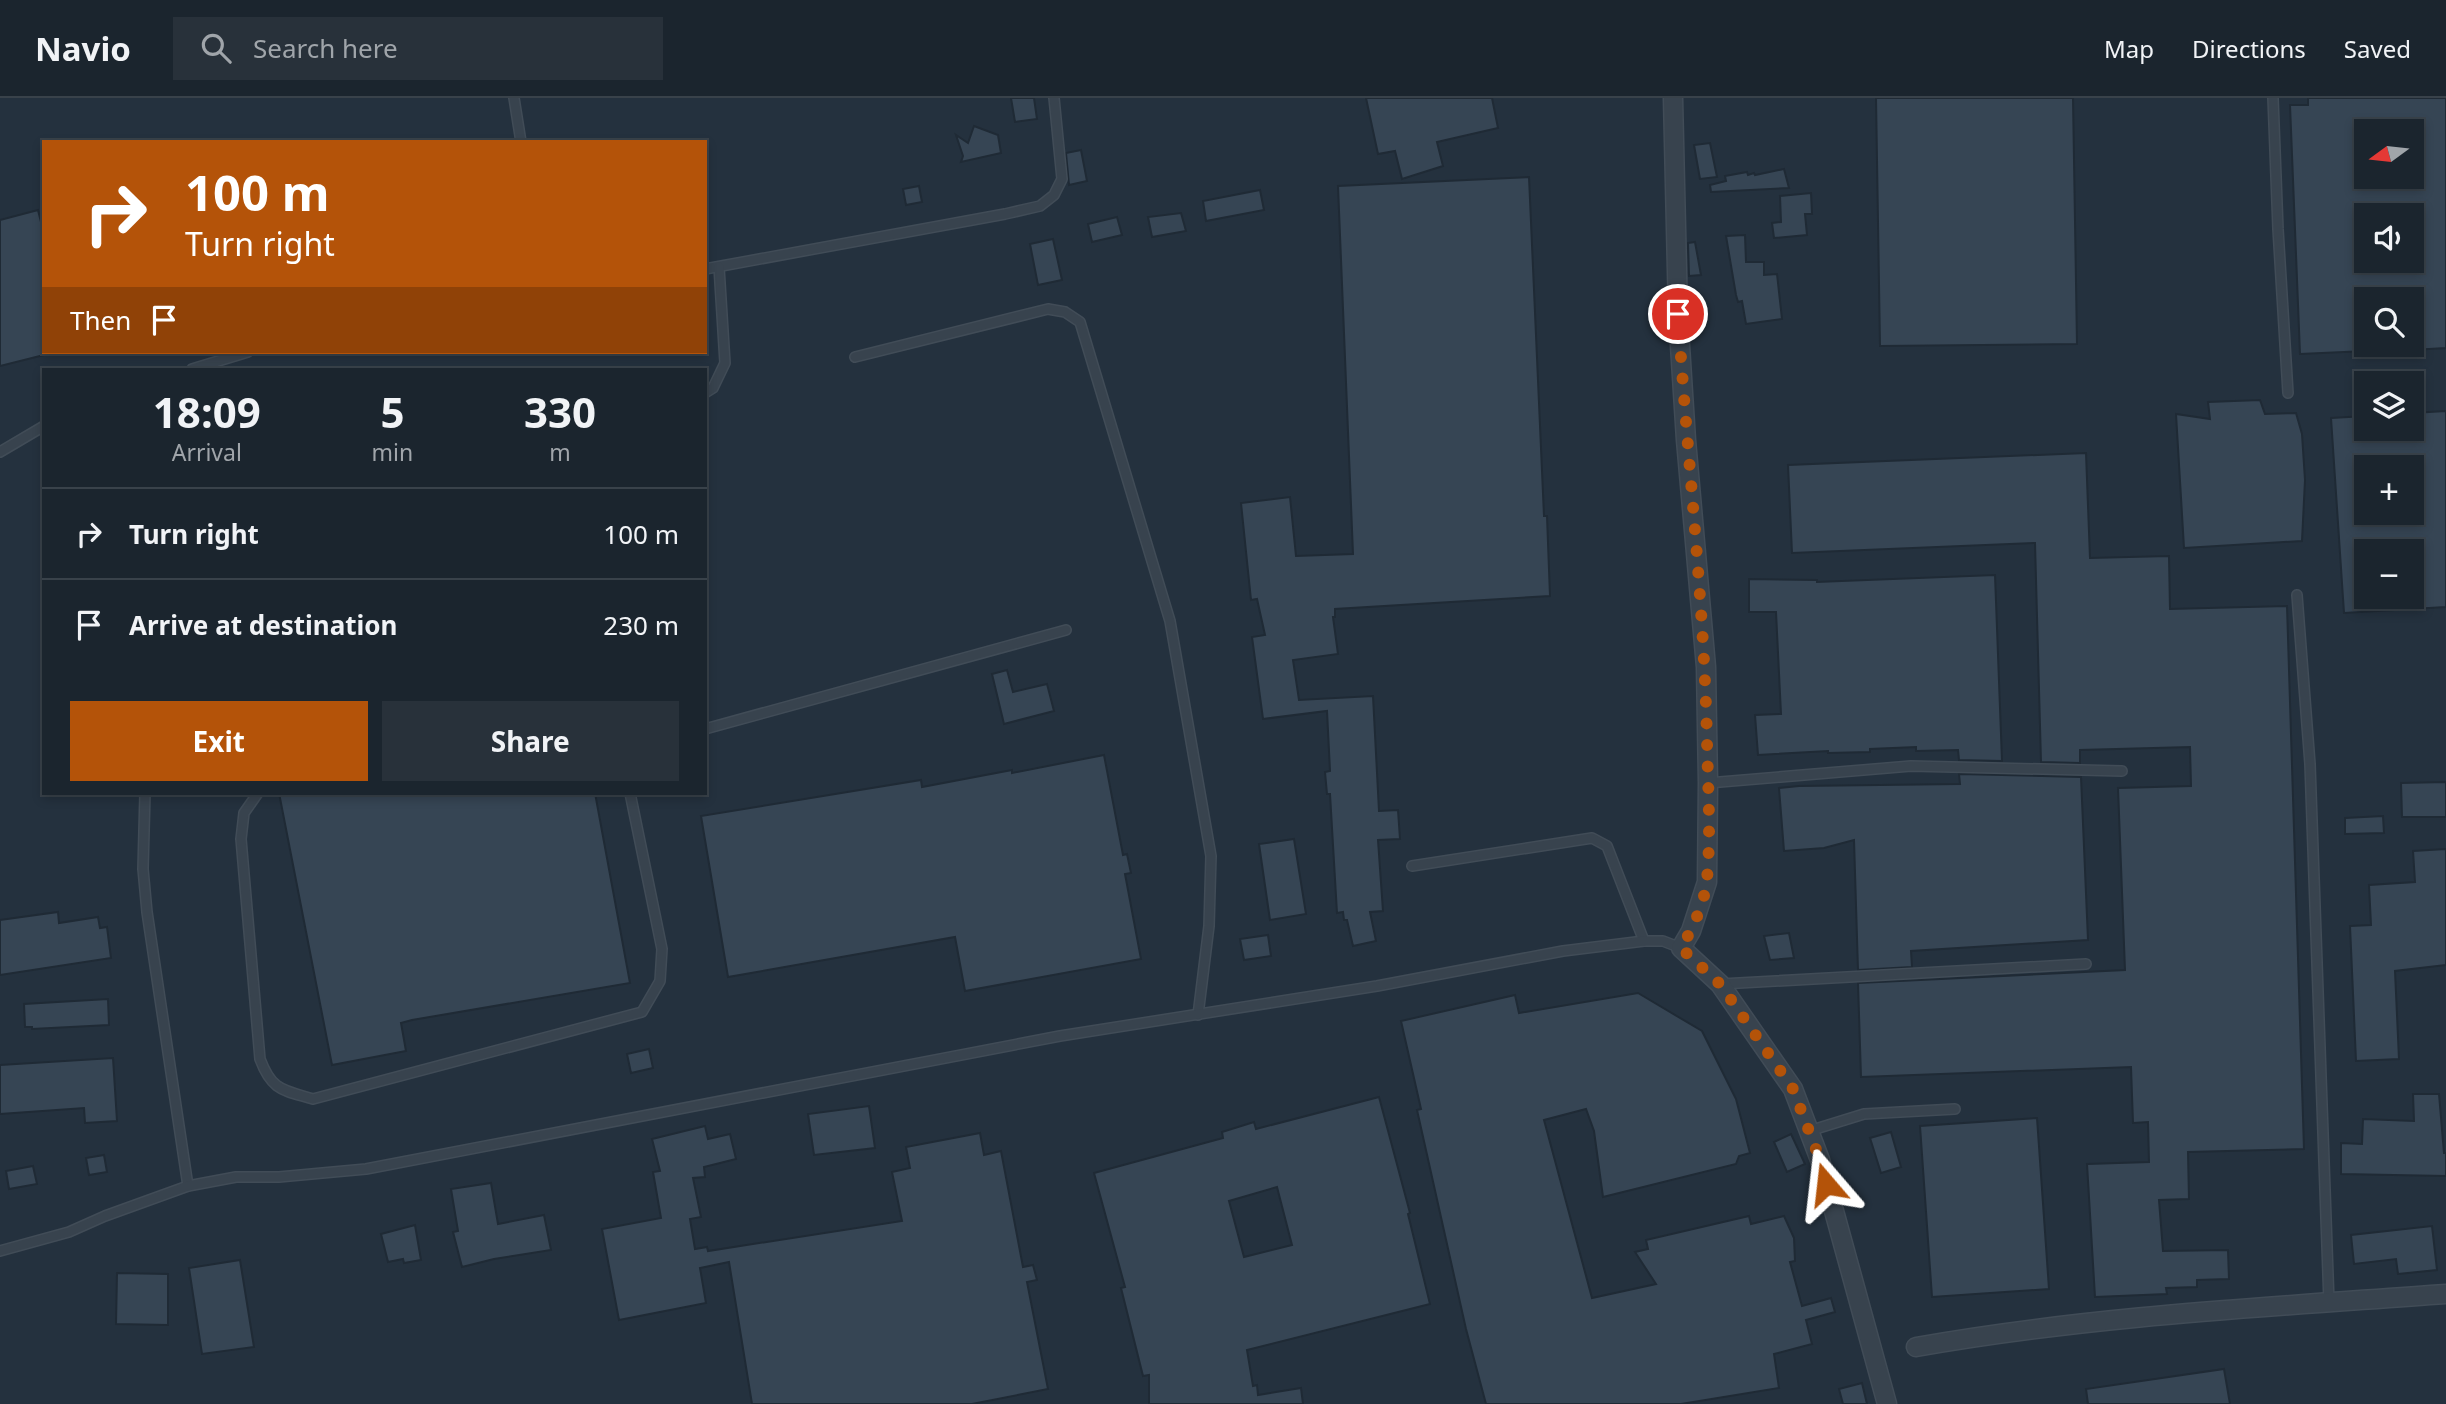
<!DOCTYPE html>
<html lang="en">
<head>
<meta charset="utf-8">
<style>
  body { margin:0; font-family:"Noto Sans",sans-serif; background:#28313a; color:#f1f3f6; height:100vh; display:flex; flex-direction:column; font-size:26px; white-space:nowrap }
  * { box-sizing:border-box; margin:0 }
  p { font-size:23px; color:#a0a5aa }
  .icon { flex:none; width:38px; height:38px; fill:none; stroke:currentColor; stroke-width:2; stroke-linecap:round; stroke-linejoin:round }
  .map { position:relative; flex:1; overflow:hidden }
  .panel { position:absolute; left:42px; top:270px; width:665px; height:427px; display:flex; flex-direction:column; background:#1b252e; border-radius:0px; box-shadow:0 4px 10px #0003,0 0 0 2px #39424a }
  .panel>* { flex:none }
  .banner { position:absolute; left:42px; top:42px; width:665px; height:214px; border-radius:0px; box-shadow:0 4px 10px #0003,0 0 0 2px #39424a; background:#b45309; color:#fff; overflow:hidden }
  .needle { width:46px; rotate:255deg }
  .controls { position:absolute; left:2354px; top:21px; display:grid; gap:14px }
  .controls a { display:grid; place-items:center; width:70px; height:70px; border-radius:0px; background:#1b252e; box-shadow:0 4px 10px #0003,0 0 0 2px #39424a; font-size:35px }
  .pin { position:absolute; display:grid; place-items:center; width:60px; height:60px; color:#fff; margin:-30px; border:4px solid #fff; border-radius:50%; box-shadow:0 2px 7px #0007 }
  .me { position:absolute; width:77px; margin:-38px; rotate:343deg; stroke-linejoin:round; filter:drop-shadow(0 0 5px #0008) }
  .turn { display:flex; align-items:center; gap:24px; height:147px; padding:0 28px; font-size:32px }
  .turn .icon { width:91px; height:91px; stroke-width:2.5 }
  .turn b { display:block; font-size:49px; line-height:60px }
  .then { display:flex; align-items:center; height:66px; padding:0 28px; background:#0003; gap:14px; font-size:26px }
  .eta { display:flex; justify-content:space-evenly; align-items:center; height:119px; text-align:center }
  .eta b { font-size:42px; font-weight:700; line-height:49px }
  .primary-button { display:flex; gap:14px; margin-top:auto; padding:14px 28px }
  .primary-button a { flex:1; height:80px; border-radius:0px; background:#b45309; color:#fff; font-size:28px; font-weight:700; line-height:80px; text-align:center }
  .primary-button a+a { background:#28313a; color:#f1f3f6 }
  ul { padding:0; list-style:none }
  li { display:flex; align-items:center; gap:21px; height:91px; padding:0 28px; border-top:2px solid #39424a }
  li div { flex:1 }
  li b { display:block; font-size:26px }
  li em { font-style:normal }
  header { display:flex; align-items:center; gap:42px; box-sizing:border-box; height:98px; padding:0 35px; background:#1b252e; border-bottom:2px solid #39424a }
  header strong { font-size:33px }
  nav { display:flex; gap:38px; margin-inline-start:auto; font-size:24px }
  .search { width:490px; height:63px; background:#28313a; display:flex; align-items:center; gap:18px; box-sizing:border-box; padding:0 24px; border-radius:0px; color:#a0a5aa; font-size:26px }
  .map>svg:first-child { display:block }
</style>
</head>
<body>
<header>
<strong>Navio</strong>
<div class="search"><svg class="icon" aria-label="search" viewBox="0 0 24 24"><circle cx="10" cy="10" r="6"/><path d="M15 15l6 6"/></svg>Search here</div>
<nav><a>Map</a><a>Directions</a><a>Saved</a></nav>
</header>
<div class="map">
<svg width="2446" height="1306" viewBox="0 0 2446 1306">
  <rect width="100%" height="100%" fill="#24313e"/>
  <g fill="#364554" stroke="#1f2a35" stroke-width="2" fill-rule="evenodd">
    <path d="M1011 0H1034L1037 21 1015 24Z"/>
    <path d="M1366 0H1492L1498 30 1437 44 1443 68 1402 81 1395 53 1378 56Z"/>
    <path d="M1876 0H2073L2077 246 1880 248Z"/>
    <path d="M2308 0H2446V250L2412 252V201H2366V253L2300 256 2290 7H2308ZM2366 33H2412V79H2366ZM2366 117H2412V163H2366Z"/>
    <path d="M974 28 998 37 1001 55 961 64 963 58 956 37 968 45Z"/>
    <path d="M1710 45 1717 79 1700 81 1694 47Z"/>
    <path d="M1081 52 1087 83 1069 87 1066 55Z"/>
    <path d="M1784 71 1789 90 1711 94 1710 87 1726 83 1725 78 1747 74 1748 77 1754 75 1755 77Z"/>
    <path d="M1529 79 1544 418H1547L1550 498 1335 511V519H1333L1338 556 1293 562 1299 602 1373 598 1379 713 1398 712 1400 741 1378 742 1383 813 1370 814 1376 843 1353 848 1347 822H1344L1343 814 1337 815 1330 696H1327L1325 674 1330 673 1327 613 1263 621 1252 539 1265 537 1257 501 1251 502 1241 405 1290 399 1296 458 1353 456 1338 88Z"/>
    <path d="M919 88 922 104 906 107 903 91Z"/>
    <path d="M1260 92 1264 112 1206 123 1203 103Z"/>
    <path d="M1811 95 1812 116H1805L1807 137 1774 140 1772 125 1781 124 1780 98Z"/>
    <path d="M38 112 44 136V257L0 268V122Z"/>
    <path d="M1181 115 1186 133 1152 139 1148 119Z"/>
    <path d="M1117 119 1122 137 1092 144 1088 126Z"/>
    <path d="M1745 137 1746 164H1764V177L1777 176 1782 221 1746 226 1742 203 1738 204 1736 197 1726 138Z"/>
    <path d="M1053 141 1062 182 1038 187 1030 146Z"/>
    <path d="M1695 144 1701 177 1689 178 1688 145Z"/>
    <path d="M2260 302 2265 316 2296 315 2302 336 2305 382 2302 443 2184 450 2176 316 2210 321 2208 304Z"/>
    <path d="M2446 313V509L2344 515 2331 320 2366 318V331H2412V315ZM2366 369H2412V415H2366ZM2366 453H2412V499H2366Z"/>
    <path d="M2086 355 2090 460 2169 458 2170 511 2287 508 2304 1051 2188 1054 2189 1101 2159 1102 2163 1153 2228 1152 2229 1181 2197 1182V1189L2166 1190 2167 1196 2095 1199 2087 1066 2149 1064 2148 1024 2133 1025 2131 969 1861 979 1858 885 2125 872 2118 690 2191 688 2190 649 2080 652V665L2041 664 2035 445 1792 455 1788 367Z"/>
    <path d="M1995 477 2002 663 1959 662 1958 652 1916 653V649L1870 651V654L1828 655V653L1758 657 1755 617 1781 616 1776 514H1749V481L1817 482V484Z"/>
    <path d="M1007 572 1013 594 1047 586 1054 613 1004 626 992 576Z"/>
    <path d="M1104 657 1123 757 1127 756 1131 775 1125 776 1141 861 965 893 955 839 728 879 701 718 921 682 922 689 1012 672V675Z"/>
    <path d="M1959 676 2081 679 2088 842 1911 853 1912 869 1858 872 1854 742 1824 750 1784 753 1779 690 1799 688 1960 686Z"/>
    <path d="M2446 684V719H2402L2401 685Z"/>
    <path d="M279 695H595L630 885 412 922 401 925 406 953 332 967Z"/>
    <path d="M2383 718 2384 735 2345 736V720Z"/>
    <path d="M1294 741 1306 816 1270 822 1259 746Z"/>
    <path d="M2446 751V867L2395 873 2399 961 2356 963 2350 828 2371 827 2369 787 2415 784 2413 753Z"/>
    <path d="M58 814 59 825 98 819 100 830 107 829 111 860 0 877V822Z"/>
    <path d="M1789 835 1794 860 1770 862 1764 838Z"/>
    <path d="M1268 837 1271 858 1244 862 1240 841Z"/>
    <path d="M1638 895 1702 933 1736 1001 1750 1055 1739 1058 1736 1066 1603 1099 1594 1033 1586 1011 1544 1022 1592 1200 1656 1186 1635 1154 1648 1151 1646 1142 1749 1118 1751 1126 1784 1118 1794 1140 1795 1163 1790 1164 1802 1208 1831 1200 1835 1214 1806 1222 1812 1246 1774 1256 1779 1290 1681 1306H1486L1466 1231 1417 1012 1421 1011 1401 923 1515 897 1519 915Z"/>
    <path d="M108 901 109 927 32 931V929H25L24 906Z"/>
    <path d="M649 951 653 970 631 975 627 956Z"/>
    <path d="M113 960 117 1023 85 1025 84 1010 0 1016V967Z"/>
    <path d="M2413 996H2439L2444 1055H2446V1078L2341 1076V1045L2362 1046 2363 1021 2414 1023Z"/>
    <path d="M1379 999 1410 1115 1408 1116 1430 1206 1247 1252 1253 1288 1257 1287 1258 1297 1301 1290 1303 1306H1149V1277L1143 1278 1121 1190 1125 1189 1094 1075 1223 1040 1222 1034 1254 1024 1256 1031ZM1277 1089 1292 1147 1244 1159 1229 1103Z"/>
    <path d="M869 1008 875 1050 814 1057 808 1016Z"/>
    <path d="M2037 1020 2049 1191 1932 1199 1920 1028Z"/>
    <path d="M705 1028 708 1041 730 1036 736 1061 704 1069 705 1079 693 1080 701 1119 690 1121 695 1151 707 1149 708 1153 902 1123 892 1074 910 1070 906 1049 980 1035 984 1057 1001 1053 1023 1169 1033 1167 1037 1182 1027 1184 1048 1291 972 1306H752L729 1164 700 1170 706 1205 619 1222 602 1131 661 1120 653 1074 660 1073 652 1041Z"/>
    <path d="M1891 1034 1901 1069 1881 1075 1870 1040Z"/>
    <path d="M1791 1036 1805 1066 1787 1074 1774 1044Z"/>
    <path d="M104 1057 107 1074 89 1077 86 1060Z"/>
    <path d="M33 1068 37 1086 9 1091 6 1073Z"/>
    <path d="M491 1085 498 1126 544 1117 551 1152 494 1161 462 1169 453 1134 458 1133 451 1091Z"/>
    <path d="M415 1127 421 1162 404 1165 403 1161 388 1164 381 1136Z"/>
    <path d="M2432 1128 2437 1172 2398 1176 2396 1161 2354 1166 2351 1137Z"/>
    <path d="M240 1162 254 1249 202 1256 189 1170Z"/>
    <path d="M117 1175 168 1176V1227L116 1226Z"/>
    <path d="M2224 1271 2230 1306H2088L2086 1291Z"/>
    <path d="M1862 1285 1867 1306H1843L1839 1291Z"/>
  </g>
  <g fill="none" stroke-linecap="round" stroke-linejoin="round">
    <defs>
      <g id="lane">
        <path d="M514 0 521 44"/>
        <path d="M2273 0 2278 131 2288 295"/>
        <path d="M705 171 1005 116 1040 108 1054 97 1062 81 1054 0"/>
        <path d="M855 259 1048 211 1065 214 1080 224 1170 523 1211 758 1209 828 1198 917"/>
        <path d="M192 271 248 254"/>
        <path d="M705 295 713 290 725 265 719 169"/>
        <path d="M0 354 44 328"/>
        <path d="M2297 497 2310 666 2329 1205"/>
        <path d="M705 631 1066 532"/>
        <path d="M1708 685 1911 668 2122 673"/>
        <path d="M145 695 143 771 147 814 188 1088"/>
        <path d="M258 695 244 715 241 741 260 961C272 993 283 992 313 1001L642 914 660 883 662 851 630 695"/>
        <path d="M1412 768 1592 740 1607 748 1644 843"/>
        <path d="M1721 886 2086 866"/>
        <path d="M1809 1033 1864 1016 1955 1011"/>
        <path d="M0 1153 69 1134 105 1118 188 1088 236 1079H279L366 1071 1060 938 1377 888 1563 853 1644 843H1663L1681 850"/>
      </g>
      <g id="street">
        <path d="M1673 0 1678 216 1686 342 1706 569 1708 685 1707 784 1691 833 1681 850 1720 886 1793 991 1820 1062 1887 1306"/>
        <path d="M1916 1249C2091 1218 2269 1209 2446 1196"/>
      </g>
    </defs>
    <use href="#lane" stroke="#414c57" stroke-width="12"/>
    <use href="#street" stroke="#414c57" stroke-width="21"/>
    <use href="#lane" stroke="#38434e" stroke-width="9"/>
    <use href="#street" stroke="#38434e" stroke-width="18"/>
  </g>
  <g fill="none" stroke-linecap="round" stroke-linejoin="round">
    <path stroke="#b45309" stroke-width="12" stroke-dasharray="0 21.6" d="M1678 216C1687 358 1704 501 1707 643 1708 689 1711 736 1707 781 1705 804 1693 830 1681 850L1720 886 1793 991 1820 1062 1826 1086"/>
  </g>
</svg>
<div class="controls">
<a><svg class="needle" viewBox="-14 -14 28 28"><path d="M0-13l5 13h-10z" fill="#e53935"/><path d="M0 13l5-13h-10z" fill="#a0a5aa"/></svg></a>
<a><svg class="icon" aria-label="sound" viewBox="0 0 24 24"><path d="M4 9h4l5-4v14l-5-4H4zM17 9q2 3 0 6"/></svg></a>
<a><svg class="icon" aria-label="search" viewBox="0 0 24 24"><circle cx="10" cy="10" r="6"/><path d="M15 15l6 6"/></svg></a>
<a><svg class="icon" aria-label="layers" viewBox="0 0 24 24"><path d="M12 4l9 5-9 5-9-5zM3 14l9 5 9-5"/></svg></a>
<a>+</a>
<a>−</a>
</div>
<div class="pin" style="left:1678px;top:216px;background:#d93025"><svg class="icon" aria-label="arrive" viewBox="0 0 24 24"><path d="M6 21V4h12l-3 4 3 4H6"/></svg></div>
<svg class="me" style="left:1826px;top:1086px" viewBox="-20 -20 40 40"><path d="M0-17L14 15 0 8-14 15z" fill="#b45309" stroke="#fff" stroke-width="4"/></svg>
<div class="banner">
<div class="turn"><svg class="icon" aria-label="right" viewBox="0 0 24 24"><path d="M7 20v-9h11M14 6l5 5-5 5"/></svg><div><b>100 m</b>Turn right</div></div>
<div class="then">Then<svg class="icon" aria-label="arrive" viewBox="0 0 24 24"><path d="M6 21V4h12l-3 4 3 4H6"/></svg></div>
</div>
<section class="panel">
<div class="eta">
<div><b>18:09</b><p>Arrival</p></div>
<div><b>5</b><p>min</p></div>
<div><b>330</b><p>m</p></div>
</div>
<ul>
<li><svg class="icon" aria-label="right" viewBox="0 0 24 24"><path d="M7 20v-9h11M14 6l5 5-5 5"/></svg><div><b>Turn right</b></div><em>100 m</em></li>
<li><svg class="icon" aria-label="arrive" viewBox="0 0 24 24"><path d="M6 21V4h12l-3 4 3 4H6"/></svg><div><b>Arrive at destination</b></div><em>230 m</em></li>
</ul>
<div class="primary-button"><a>Exit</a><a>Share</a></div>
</section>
</div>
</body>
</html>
